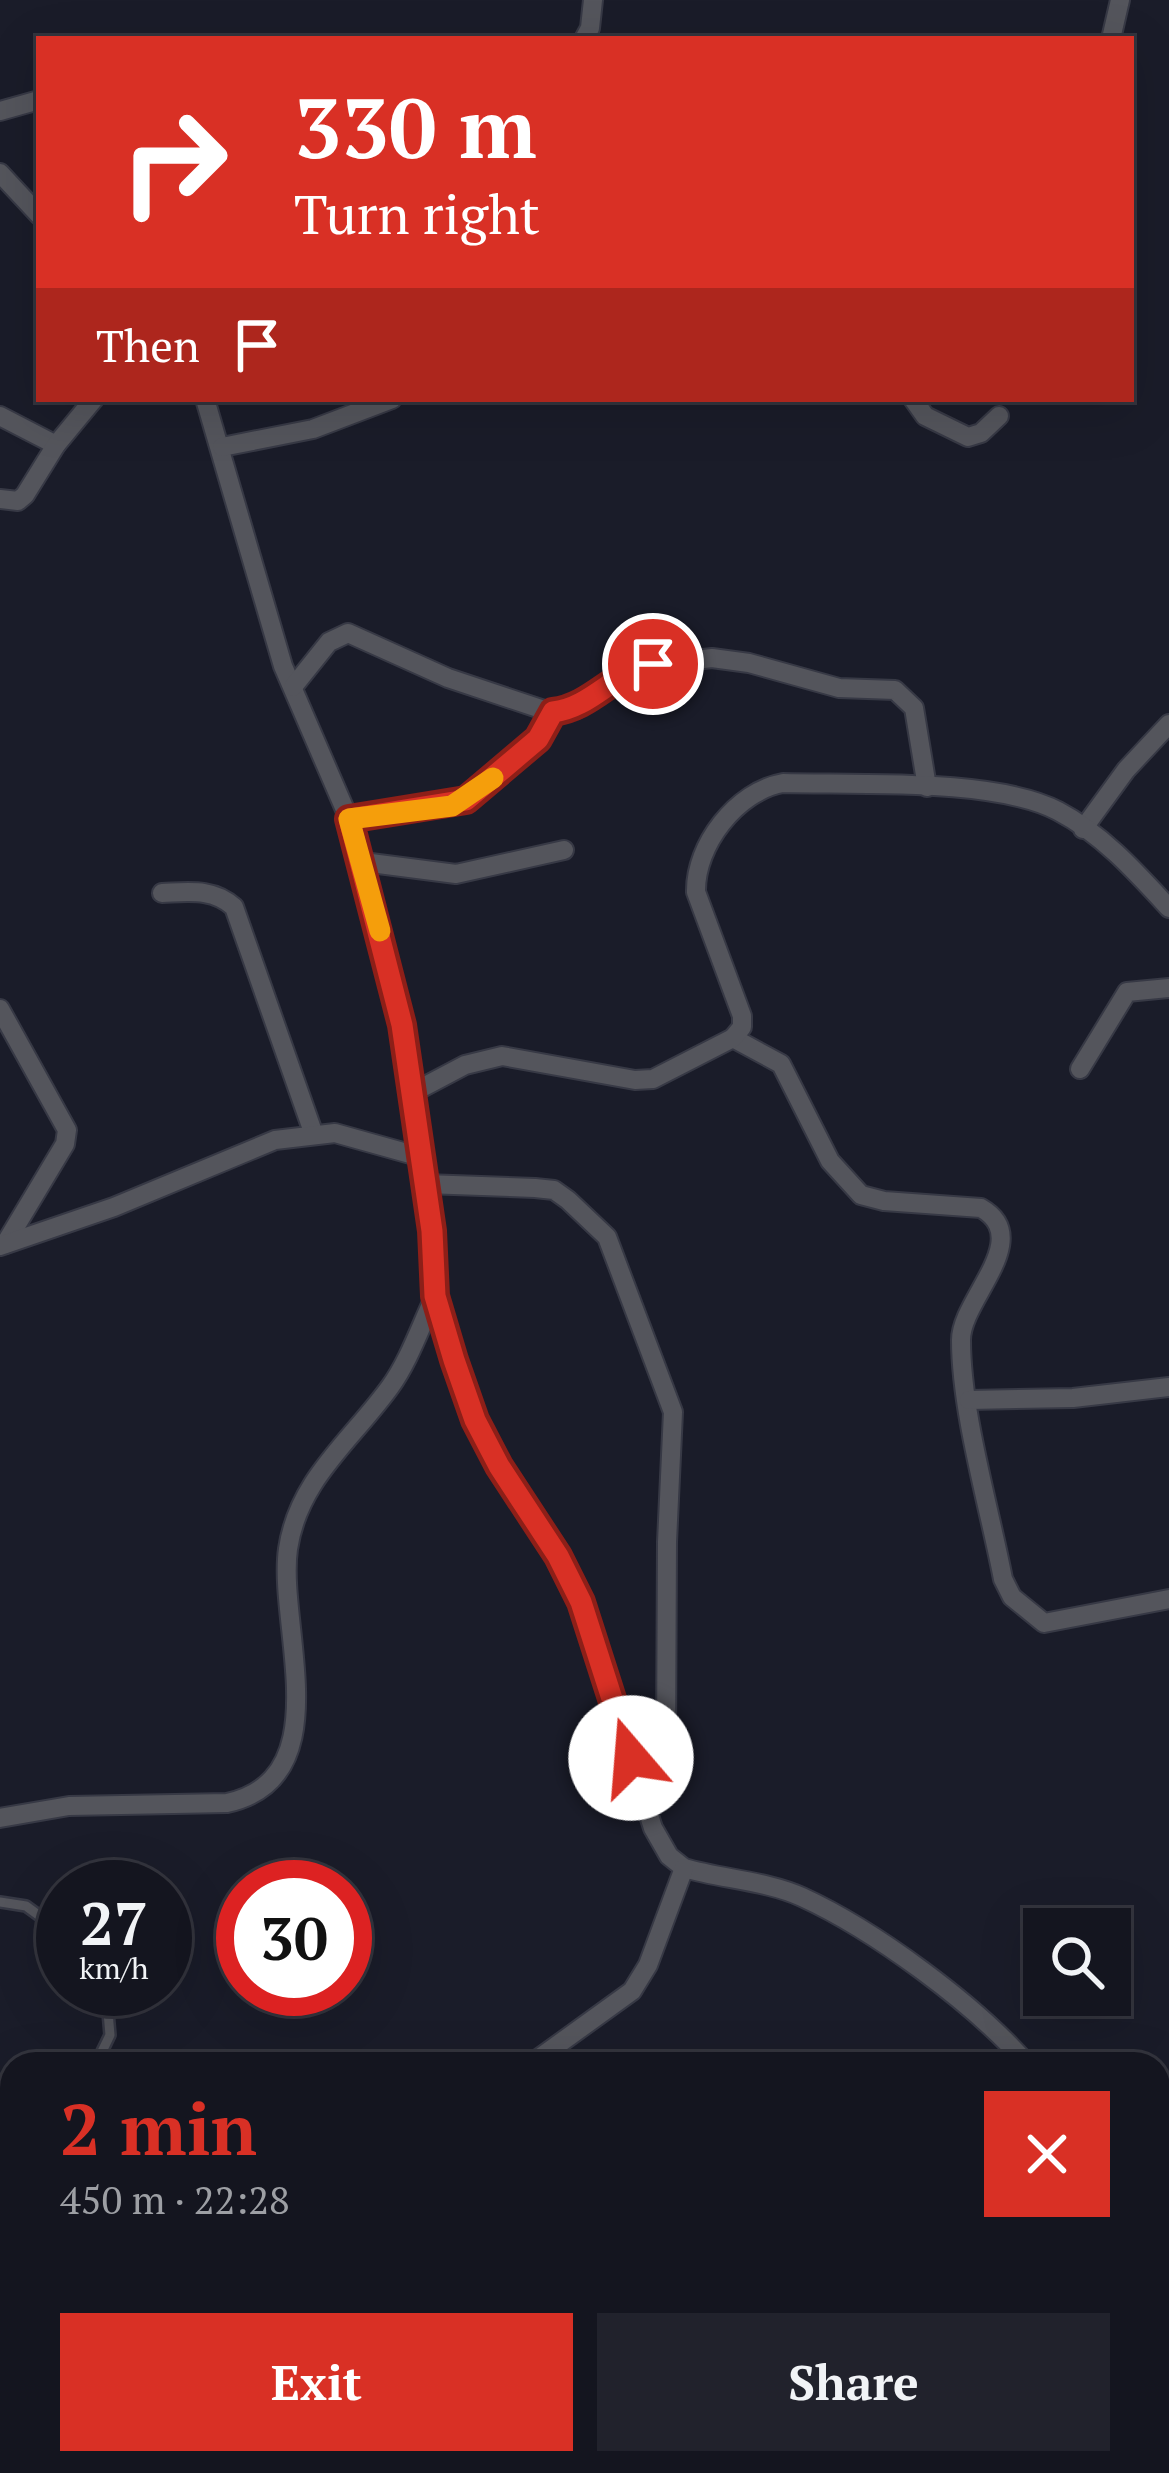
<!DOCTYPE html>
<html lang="en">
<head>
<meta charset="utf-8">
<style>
  body { margin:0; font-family:"PT Serif",serif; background:#21222c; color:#f1f3f6; height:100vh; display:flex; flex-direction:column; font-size:45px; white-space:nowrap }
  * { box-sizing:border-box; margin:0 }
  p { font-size:39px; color:#9d9fa4 }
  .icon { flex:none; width:66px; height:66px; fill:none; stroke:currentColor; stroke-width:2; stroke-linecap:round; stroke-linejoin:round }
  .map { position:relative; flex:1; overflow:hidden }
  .drawer { position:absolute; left:0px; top:2052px; width:1170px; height:423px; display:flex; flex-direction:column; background:#14151f; border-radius:36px 36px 0 0; box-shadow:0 12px 48px #0002,0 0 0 3px #33343d }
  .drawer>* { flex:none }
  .hud { position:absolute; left:36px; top:36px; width:1098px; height:366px; border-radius:0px; box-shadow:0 12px 48px #0002,0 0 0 3px #33343d; background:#d93025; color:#fff; overflow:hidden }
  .buttons { position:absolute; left:1023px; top:1908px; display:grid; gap:24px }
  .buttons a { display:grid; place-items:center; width:108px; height:108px; border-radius:0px; background:#14151f; box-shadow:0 12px 48px #0002,0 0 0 3px #33343d; font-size:60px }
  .speed { position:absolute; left:36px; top:1860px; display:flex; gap:24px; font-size:60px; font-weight:700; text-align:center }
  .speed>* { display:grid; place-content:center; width:156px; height:156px; border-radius:50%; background:#14151f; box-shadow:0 12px 48px #0002,0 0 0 3px #33343d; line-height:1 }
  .speed small { font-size:30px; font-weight:400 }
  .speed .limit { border:18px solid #d22; background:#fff; color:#111 }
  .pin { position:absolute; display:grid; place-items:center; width:102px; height:102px; color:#fff; margin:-51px; border:6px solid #fff; border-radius:50%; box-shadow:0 3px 12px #0007 }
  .me { position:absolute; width:132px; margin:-66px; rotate:342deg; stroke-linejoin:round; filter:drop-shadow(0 0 9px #0008) }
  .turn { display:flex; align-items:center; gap:42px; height:252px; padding:0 60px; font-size:54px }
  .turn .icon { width:156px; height:156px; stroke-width:2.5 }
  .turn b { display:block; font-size:84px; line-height:102px }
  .then { display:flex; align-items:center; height:114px; padding:0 60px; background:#0003; gap:24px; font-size:45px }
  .round { display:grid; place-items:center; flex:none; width:126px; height:126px; border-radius:0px; background:#21222c }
  .summary { display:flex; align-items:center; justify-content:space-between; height:204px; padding:0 60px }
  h1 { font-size:72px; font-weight:700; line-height:90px; color:#d93025 }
  .action { display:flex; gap:24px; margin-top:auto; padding:24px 60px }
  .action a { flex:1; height:138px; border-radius:0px; background:#d93025; color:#fff; font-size:48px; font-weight:700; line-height:138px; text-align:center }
  .action a+a { background:#21222c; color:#f1f3f6 }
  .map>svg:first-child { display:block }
</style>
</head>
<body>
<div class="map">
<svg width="1169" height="2473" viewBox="0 0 1169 2473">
  <rect width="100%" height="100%" fill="#1a1c29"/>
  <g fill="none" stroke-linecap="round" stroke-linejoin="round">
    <defs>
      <g id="service">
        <path d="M0 1902 26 1906 63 1933"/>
        <path d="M96 2064 110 2035 106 1989"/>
      </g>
      <g id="minor">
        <path d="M584 39 590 28 593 0"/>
        <path d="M1111 39 1120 0"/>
        <path d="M0 111 39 100"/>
        <path d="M0 173 39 215"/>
        <path d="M205 399 283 666 349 819 363 862 402 1025 432 1231 435 1296 464 1392 499 1466 558 1556 581 1602 653 1828 669 1856 684 1868C722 1879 767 1881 802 1897 874 1930 975 2004 1027 2064"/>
        <path d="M913 399 925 416 968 437 981 433 999 416"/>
        <path d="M0 416 56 445"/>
        <path d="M222 447 313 429 392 399"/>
        <path d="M0 499 18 501 25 495 56 445 94 399"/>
        <path d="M293 687 329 642 348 633 448 678 553 713 577 709 634 667 712 658 749 663 839 688 895 690 914 708 927 787"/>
        <path d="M349 819 467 800 538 739 553 713"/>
        <path d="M1083 829 1126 770 1169 724"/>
        <path d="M363 862 456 874 564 850"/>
        <path d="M162 893C189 892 213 888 234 907L313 1132"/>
        <path d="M0 1009 67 1130 65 1144 5 1244"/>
        <path d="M733 1038 781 1064 830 1161 861 1195 884 1201 981 1208C1035 1239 961 1299 961 1340 961 1412 989 1506 1003 1579L1012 1597 1044 1623 1169 1599"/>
        <path d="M1080 1069 1127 992 1169 988"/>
        <path d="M412 1093 465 1065 502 1056 635 1080 653 1079 733 1038 742 1027V1016L696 892C695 845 737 791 783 783 855 785 996 778 1058 811 1102 834 1136 872 1169 908"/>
        <path d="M425 1184 535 1188 554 1190 568 1200 607 1237 673 1412 667 1542 666 1745 644 1799"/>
        <path d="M0 1246 114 1207 275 1140 335 1133 421 1157"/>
        <path d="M969 1400 1073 1398 1169 1387"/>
        <path d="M0 1818 69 1806 227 1803C341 1778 277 1625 288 1549 298 1480 351 1441 390 1387 409 1361 421 1325 435 1296"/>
        <path d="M531 2064 632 1991 648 1965 684 1868"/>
        <path d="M1158 2266 1169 2265"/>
        <path d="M628 2463 631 2473"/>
        <path d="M1101 2463 1107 2473"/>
        <path d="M317 2473 323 2463"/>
        <path d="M797 2473 802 2463"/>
        <path d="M974 2473 984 2463"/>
      </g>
    </defs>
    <use href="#service" stroke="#373945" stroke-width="14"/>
    <use href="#minor" stroke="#373945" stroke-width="22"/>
    <use href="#service" stroke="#54555c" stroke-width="9"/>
    <use href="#minor" stroke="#54555c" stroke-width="18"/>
  </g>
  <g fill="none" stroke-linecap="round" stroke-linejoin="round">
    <defs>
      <path id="route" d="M631 1758 581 1602 558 1556 499 1466 475 1420 454 1360 435 1296 432 1231 402 1025 349 819 466 800 538 739 553 712C593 707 614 671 653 664"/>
    </defs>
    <use href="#route" stroke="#8d1f18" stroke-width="30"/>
    <use href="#route" stroke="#d93025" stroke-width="21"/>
    <path stroke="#f59e0b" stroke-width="21" d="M380 931 349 819 452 806 493 778"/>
  </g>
</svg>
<div class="buttons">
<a><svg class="icon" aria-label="search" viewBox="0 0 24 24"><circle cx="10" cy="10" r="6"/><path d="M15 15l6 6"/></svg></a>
</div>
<div class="speed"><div>27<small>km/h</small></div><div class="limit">30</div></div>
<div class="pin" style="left:653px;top:664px;background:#d93025"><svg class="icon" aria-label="arrive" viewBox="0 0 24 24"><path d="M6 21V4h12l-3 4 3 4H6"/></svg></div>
<svg class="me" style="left:631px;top:1758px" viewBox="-20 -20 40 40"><circle r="19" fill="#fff"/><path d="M0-13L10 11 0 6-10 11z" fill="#d93025"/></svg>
<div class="hud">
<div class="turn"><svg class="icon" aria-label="right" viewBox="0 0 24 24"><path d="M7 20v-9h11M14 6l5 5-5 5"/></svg><div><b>330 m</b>Turn right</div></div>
<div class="then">Then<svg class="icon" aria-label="arrive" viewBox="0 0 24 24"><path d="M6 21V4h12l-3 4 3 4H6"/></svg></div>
</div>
<section class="drawer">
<div class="summary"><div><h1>2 min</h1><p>450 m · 22:28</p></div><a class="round" style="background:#d93025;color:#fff"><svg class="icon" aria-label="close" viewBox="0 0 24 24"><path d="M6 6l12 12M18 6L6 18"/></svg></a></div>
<div class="action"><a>Exit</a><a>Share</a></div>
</section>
</div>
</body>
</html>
